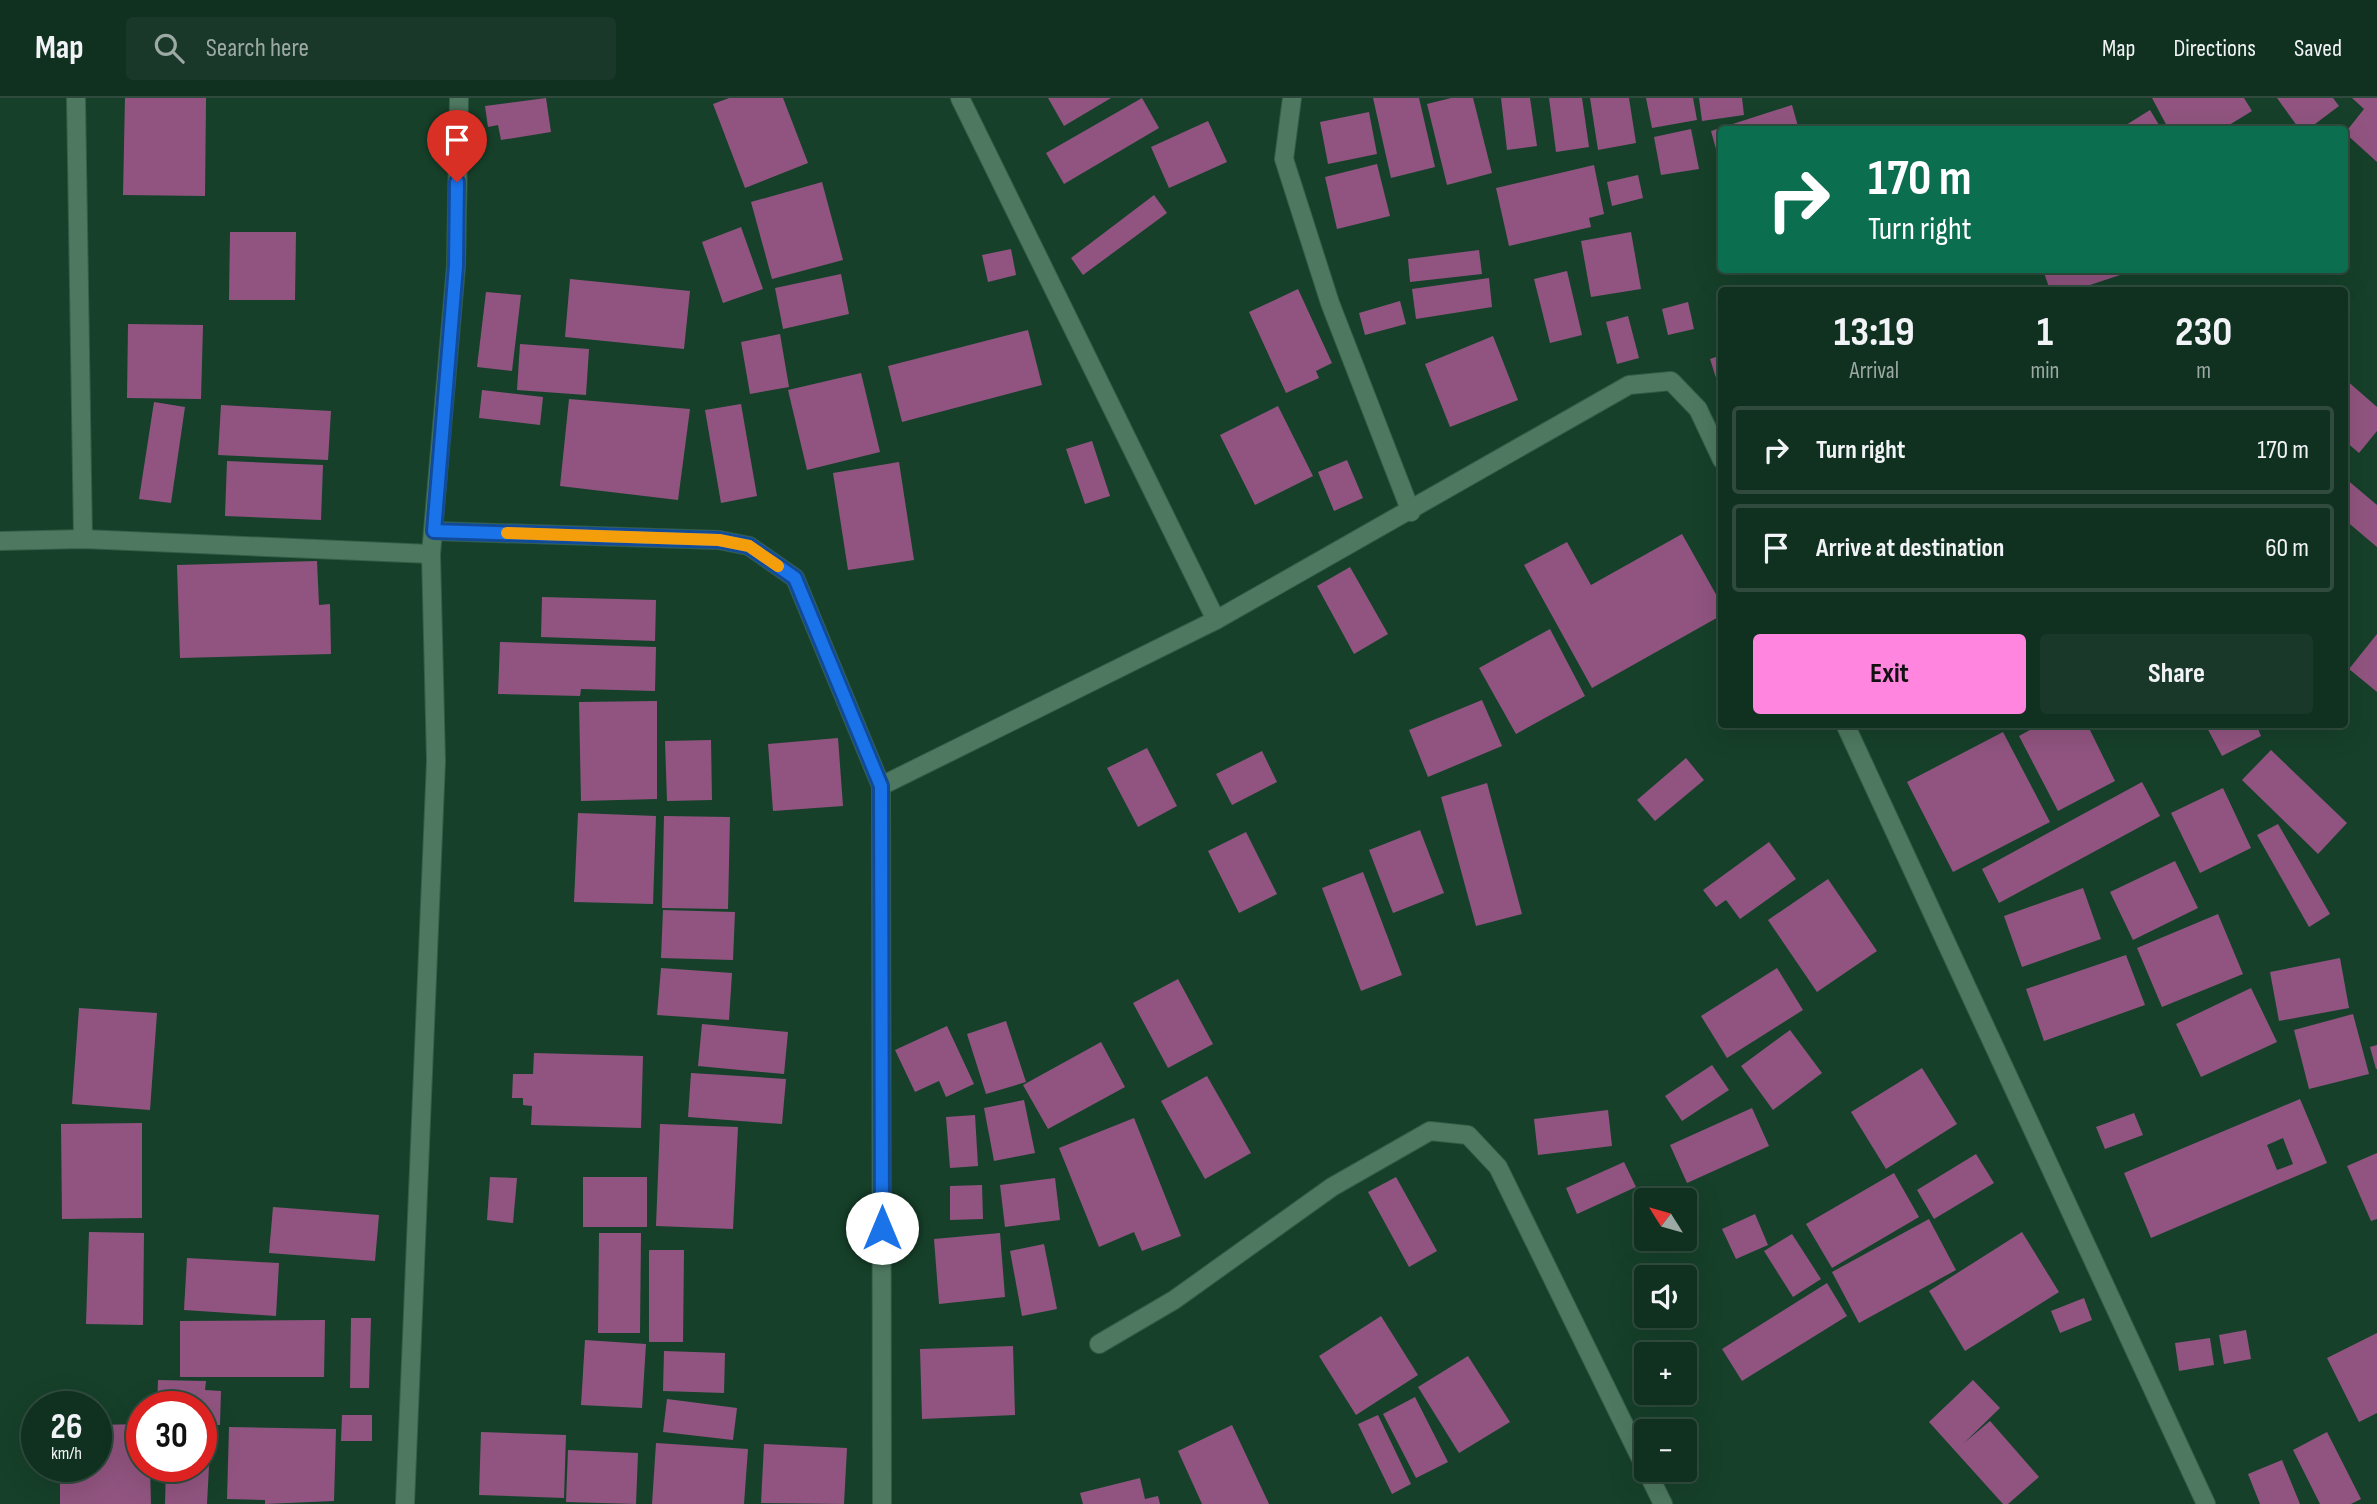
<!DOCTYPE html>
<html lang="en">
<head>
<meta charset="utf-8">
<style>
  body { margin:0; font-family:"Sofia Sans Condensed",sans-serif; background:#193829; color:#f1f3f6; height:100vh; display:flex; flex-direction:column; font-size:26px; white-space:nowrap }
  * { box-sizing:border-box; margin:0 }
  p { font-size:23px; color:#9ca9a5 }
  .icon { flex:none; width:38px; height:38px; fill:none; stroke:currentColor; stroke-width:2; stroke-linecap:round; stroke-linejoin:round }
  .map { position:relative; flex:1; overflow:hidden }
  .panel { position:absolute; left:1718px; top:189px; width:630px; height:441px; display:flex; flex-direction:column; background:#103020; border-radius:7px; box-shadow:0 7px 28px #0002,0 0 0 2px #304b3e }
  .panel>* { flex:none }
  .banner { position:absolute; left:1718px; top:28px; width:630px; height:147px; border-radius:7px; box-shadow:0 7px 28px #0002,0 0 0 2px #304b3e; background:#0b6e4f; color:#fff; overflow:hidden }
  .needle { width:46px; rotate:307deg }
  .controls { position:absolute; left:1634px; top:1090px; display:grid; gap:14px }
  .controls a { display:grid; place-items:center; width:63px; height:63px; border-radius:7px; background:#103020; box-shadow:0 7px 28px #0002,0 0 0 2px #304b3e; font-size:35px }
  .speed { position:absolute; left:21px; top:1293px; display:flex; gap:14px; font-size:35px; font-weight:700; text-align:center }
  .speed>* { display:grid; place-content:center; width:91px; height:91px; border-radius:50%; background:#103020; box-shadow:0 7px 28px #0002,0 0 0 2px #304b3e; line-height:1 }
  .speed small { font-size:18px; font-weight:400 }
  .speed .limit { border:10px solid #d22; background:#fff; color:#111 }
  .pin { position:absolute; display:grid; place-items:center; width:60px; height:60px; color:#fff; margin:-72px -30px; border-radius:50% 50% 50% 0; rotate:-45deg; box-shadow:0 0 7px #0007 }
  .pin .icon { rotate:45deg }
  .me { position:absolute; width:77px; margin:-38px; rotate:0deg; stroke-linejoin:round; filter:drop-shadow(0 0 5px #0008) }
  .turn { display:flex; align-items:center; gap:24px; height:147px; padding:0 35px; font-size:32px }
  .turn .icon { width:91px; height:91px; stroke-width:2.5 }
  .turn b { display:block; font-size:49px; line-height:60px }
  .eta { display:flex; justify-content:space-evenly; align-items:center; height:119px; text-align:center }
  .eta b { font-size:42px; font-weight:700; line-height:49px }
  .primary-button { display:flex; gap:14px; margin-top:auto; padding:14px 35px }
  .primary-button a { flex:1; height:80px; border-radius:7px; background:#ff85df; color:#111; font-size:28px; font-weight:700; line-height:80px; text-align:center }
  .primary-button a+a { background:#193829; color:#f1f3f6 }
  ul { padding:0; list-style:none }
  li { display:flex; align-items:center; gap:21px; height:88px; margin:0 14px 10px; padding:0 21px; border:4px solid #304b3e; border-radius:7px }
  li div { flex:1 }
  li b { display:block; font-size:26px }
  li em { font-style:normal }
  header { display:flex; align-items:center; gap:42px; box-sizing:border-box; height:98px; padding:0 35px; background:#103020; border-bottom:2px solid #304b3e }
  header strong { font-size:33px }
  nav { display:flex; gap:38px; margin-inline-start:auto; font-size:24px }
  .search { width:490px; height:63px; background:#193829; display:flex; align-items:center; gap:18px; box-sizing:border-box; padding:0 24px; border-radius:7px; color:#9ca9a5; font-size:26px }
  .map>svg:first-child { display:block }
</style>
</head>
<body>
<header>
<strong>Map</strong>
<div class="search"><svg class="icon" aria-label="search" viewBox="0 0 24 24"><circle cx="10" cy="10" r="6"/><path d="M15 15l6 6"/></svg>Search here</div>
<nav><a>Map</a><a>Directions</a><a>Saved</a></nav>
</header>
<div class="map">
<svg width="2377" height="1406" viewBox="0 0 2377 1406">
  <rect width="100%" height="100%" fill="#16402a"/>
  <g fill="#915480" fill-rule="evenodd">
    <path d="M125 0H206L205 98 123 97Z"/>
    <path d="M546 0 551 34 501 42 498 27 488 29 485 8Z"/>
    <path d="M729 0H783L808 65 745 90 713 6Z"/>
    <path d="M1048 0H1111L1064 28Z"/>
    <path d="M1142 0 1159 30 1064 86 1046 55Z"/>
    <path d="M1373 0H1419L1435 69 1391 80Z"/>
    <path d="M1451 0H1473L1492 75 1447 87 1427 6Z"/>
    <path d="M1501 0H1530L1537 48 1507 52Z"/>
    <path d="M1549 0H1582L1589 49 1556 54Z"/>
    <path d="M1590 0H1629L1636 45 1598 52Z"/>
    <path d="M1646 0H1693L1697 22 1652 30Z"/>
    <path d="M1699 0H1742L1744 17 1702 23Z"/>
    <path d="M2152 0H2244L2252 13 2221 32H2169Z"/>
    <path d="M2277 0H2333L2339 8 2307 32H2300Z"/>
    <path d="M2352 0H2377V64L2345 35 2364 11Z"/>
    <path d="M1792 7 1799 32H1722L1721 69 1711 33Z"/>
    <path d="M2150 12 2162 32H2118Z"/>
    <path d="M1369 14 1377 56 1328 66 1320 24Z"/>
    <path d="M1208 23 1227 64 1169 90 1151 49Z"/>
    <path d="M1691 31 1699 71 1661 77 1654 39Z"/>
    <path d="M1377 66 1390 118 1337 131 1325 79Z"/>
    <path d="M1594 67 1604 116 1589 120 1591 129 1509 148 1496 90Z"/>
    <path d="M1638 77 1643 100 1612 108 1607 84Z"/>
    <path d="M822 84 843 162 772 181 751 104Z"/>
    <path d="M1154 97 1167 115 1083 177 1071 160Z"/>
    <path d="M741 129 763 191 723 205 702 144Z"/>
    <path d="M230 134H296L295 202H229Z"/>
    <path d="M1631 134 1641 191 1591 199 1581 143Z"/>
    <path d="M1011 151 1016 177 988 184 982 157Z"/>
    <path d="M1479 152 1482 176 1410 184 1408 161Z"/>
    <path d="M2043 172H2135L2075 192H2050Z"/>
    <path d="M1567 173 1582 237 1550 245 1534 181Z"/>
    <path d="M841 176 849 216 783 231 775 190Z"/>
    <path d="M1489 180 1492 209 1416 221 1412 191Z"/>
    <path d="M570 181 690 193 684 251 565 239Z"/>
    <path d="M1298 191 1332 265 1316 273 1319 280 1286 295 1249 214Z"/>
    <path d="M486 194 521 197 512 273 477 269Z"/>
    <path d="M1400 203 1406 226 1365 237 1359 215Z"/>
    <path d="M1688 204 1694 231 1668 237 1662 211Z"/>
    <path d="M1628 218 1639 260 1617 266 1606 224Z"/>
    <path d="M128 226 203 227 201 301 127 300Z"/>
    <path d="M1028 232 1042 287 902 324 888 268Z"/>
    <path d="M780 236 789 289 750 296 741 244Z"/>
    <path d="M1493 238 1518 302 1450 329 1425 266Z"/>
    <path d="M520 246 589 251 586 297 517 292Z"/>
    <path d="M1722 257V281L1717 283 1710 261Z"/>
    <path d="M861 275 880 354 807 372 788 292Z"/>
    <path d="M2345 281 2377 309V333L2359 355 2345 343Z"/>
    <path d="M482 292 543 299 540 327 479 320Z"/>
    <path d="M569 301 690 311 678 402 560 388Z"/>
    <path d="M154 304 185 309 171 405 139 401Z"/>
    <path d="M741 306 757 398 721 405 705 312Z"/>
    <path d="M221 307 331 313 328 362 218 357Z"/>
    <path d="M1278 308 1313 378 1255 407 1220 337Z"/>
    <path d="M1092 343 1110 398 1085 406 1066 351Z"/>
    <path d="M1347 362 1363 400 1334 413 1318 374Z"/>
    <path d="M227 363 323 367 321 422 225 418Z"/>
    <path d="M899 364 914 462 848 472 833 375Z"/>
    <path d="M2345 380 2377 407V449L2345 422Z"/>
    <path d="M1682 436 1722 507V517L1592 590 1524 467 1567 444 1591 487Z"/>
    <path d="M317 463 319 507 330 506 331 556 180 560 177 467Z"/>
    <path d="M1350 469 1388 536 1354 556 1317 488Z"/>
    <path d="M542 499 656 502 655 543 541 539Z"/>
    <path d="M1550 531 1585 598 1516 636 1479 570Z"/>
    <path d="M2377 536V594L2349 571Z"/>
    <path d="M500 544 656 549 655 593 581 591 580 598 498 596Z"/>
    <path d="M1482 602 1502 648 1428 679 1409 632Z"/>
    <path d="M657 603V701L581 703 579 604Z"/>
    <path d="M2041 626H2087L2115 683 2058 713 2019 638Z"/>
    <path d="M2205 626H2256L2261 638 2222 658Z"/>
    <path d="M2003 634 2050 724 1953 774 1907 684Z"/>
    <path d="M838 640 843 708 773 713 768 646Z"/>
    <path d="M711 642 712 702 667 703 665 643Z"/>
    <path d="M1147 650 1177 708 1138 729 1107 670Z"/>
    <path d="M2271 652 2347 725 2318 756 2242 682Z"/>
    <path d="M1262 653 1277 684 1232 707 1216 676Z"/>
    <path d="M1686 660 1704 682 1655 723 1637 702Z"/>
    <path d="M2142 684 2160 718 1999 805 1982 771Z"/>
    <path d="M1487 685 1522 816 1476 828 1441 699Z"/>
    <path d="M2223 690 2251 750 2200 775 2171 715Z"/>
    <path d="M578 715 656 718 653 806 574 804Z"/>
    <path d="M664 718 730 719 728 811 662 810Z"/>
    <path d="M2278 726 2330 816 2309 829 2257 737Z"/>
    <path d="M1420 732 1444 795 1393 815 1369 752Z"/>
    <path d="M1246 734 1277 796 1239 815 1208 753Z"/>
    <path d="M1769 744 1796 781 1740 821 1726 802 1716 809 1703 792Z"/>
    <path d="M2175 763 2198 810 2133 842 2110 794Z"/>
    <path d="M1363 774 1402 877 1361 893 1322 790Z"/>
    <path d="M1828 781 1877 853 1817 894 1768 822Z"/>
    <path d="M2083 790 2101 841 2022 869 2004 818Z"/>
    <path d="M663 812 735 814 733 862 661 860Z"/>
    <path d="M2218 816 2243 876 2162 909 2137 850Z"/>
    <path d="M2126 857 2145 907 2044 943 2026 891Z"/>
    <path d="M2340 860 2349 910 2279 923 2270 874Z"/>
    <path d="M661 870 732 875 729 922 657 917Z"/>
    <path d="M1777 870 1803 912 1727 960 1701 918Z"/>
    <path d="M1178 881 1213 946 1168 970 1133 905Z"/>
    <path d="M2251 890 2277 944 2201 979 2176 926Z"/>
    <path d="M79 910 157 915 150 1012 72 1006Z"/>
    <path d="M2353 916 2369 976 2309 991 2294 932Z"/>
    <path d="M1006 923 1026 984 986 996 967 936Z"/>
    <path d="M702 926 788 934 784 976 698 968Z"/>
    <path d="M947 928 974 986 946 999 939 983 915 994 895 952Z"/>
    <path d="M1790 932 1822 975 1773 1012 1741 968Z"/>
    <path d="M1101 944 1125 989 1048 1031 1023 987Z"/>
    <path d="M2377 947V971H2376L2370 949Z"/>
    <path d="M534 955 643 958 641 1030 531 1027 532 1008 523 1007V1000H512L513 976H533Z"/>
    <path d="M1712 967 1729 992 1682 1023 1665 998Z"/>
    <path d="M1922 970 1957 1026 1886 1071 1851 1014Z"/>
    <path d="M691 975 786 981 782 1026 688 1019Z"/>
    <path d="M1207 978 1251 1055 1205 1081 1161 1003Z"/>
    <path d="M2300 1001 2327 1065 2151 1140 2124 1075ZM2283 1040 2293 1066 2277 1072 2267 1047Z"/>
    <path d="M1024 1002 1035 1055 994 1063 984 1010Z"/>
    <path d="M1752 1010 1769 1048 1687 1085 1670 1047Z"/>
    <path d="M1608 1012 1612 1048 1538 1057 1534 1021Z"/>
    <path d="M2134 1015 2143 1037 2105 1051 2096 1029Z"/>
    <path d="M975 1017 978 1068 950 1070 946 1019Z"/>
    <path d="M1134 1020 1181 1138 1142 1153 1134 1134 1099 1149 1059 1050Z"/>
    <path d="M142 1025V1120L62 1121 61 1026Z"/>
    <path d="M660 1026 738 1029 733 1131 656 1128Z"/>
    <path d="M2377 1055V1121L2371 1123 2347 1068Z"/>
    <path d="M1976 1056 1994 1085 1934 1121 1917 1092Z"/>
    <path d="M1624 1064 1636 1089 1577 1116 1566 1090Z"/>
    <path d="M1894 1075 1919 1119 1832 1170 1806 1126Z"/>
    <path d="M490 1079 517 1080 513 1125 487 1122Z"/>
    <rect x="583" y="1079" width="64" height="50"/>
    <path d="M1396 1079 1437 1153 1409 1169 1368 1094Z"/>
    <path d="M1055 1080 1060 1122 1005 1129 1000 1087Z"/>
    <path d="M982 1087 983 1121 950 1122V1088Z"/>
    <path d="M273 1109 379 1117 375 1163 269 1155Z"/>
    <path d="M1755 1116 1768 1147 1736 1161 1722 1131Z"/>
    <path d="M1929 1121 1956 1172 1859 1225 1832 1174Z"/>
    <path d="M89 1134 144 1135 143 1227 86 1226Z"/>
    <path d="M2022 1134 2059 1194 1965 1253 1929 1193Z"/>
    <path d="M599 1135H641L640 1235H598Z"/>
    <path d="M1000 1135 1005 1199 939 1206 934 1141Z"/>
    <path d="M1792 1136 1821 1181 1793 1199 1764 1153Z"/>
    <path d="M1044 1146 1057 1211 1022 1218 1010 1153Z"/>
    <path d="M649 1152H684L683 1244H649Z"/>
    <path d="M187 1160 279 1165 276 1218 184 1212Z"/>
    <path d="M1827 1185 1847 1218 1742 1283 1722 1251Z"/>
    <path d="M2084 1200 2092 1222 2060 1235 2051 1213Z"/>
    <path d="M1381 1218 1418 1277 1356 1317 1319 1258Z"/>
    <path d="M351 1220H371L369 1290H350Z"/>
    <path d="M325 1222 324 1279H180V1223Z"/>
    <path d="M2246 1232 2251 1261 2224 1266 2219 1237Z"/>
    <path d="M2377 1235V1315L2359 1324 2327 1260Z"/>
    <path d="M2210 1240 2214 1267 2179 1273 2175 1245Z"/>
    <path d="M585 1242 646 1246 642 1310 581 1307Z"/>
    <path d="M1013 1248 1015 1317 922 1321 920 1251Z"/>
    <path d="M664 1253 725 1255 724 1295 663 1293Z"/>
    <path d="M1468 1258 1510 1324 1459 1355 1418 1289Z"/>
    <path d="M158 1282 206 1283 205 1292 221 1293 220 1327H201V1309H157Z"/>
    <path d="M1973 1282 2000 1310 1964 1345 1990 1323 2039 1379 2008 1406H2003L1929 1324Z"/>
    <path d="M1415 1299 1448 1364 1416 1380 1383 1316Z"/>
    <path d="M667 1301 737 1310 733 1342 663 1334Z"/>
    <path d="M342 1317H372V1343H341Z"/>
    <path d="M1378 1317 1411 1386 1392 1396 1358 1326Z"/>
    <path d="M142 1326V1368H150L151 1406H60V1368H96V1327Z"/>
    <path d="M1232 1327 1269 1406H1202L1178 1353Z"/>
    <path d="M229 1329 336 1331 334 1403 265 1406V1402L227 1401Z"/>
    <path d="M201 1330H211L207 1406H165L166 1368H201Z"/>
    <path d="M481 1334 566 1337 564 1400 479 1397Z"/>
    <path d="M2327 1334 2361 1401 2351 1406H2320L2293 1352Z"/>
    <path d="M656 1345 748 1351 744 1406H652Z"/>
    <path d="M764 1346 847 1350 844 1406 761 1405Z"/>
    <path d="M568 1352 638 1355 636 1406 566 1404Z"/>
    <path d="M2282 1362 2300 1406H2260L2248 1376Z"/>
    <path d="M1140 1380 1145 1401 1158 1398 1160 1406H1083L1080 1395Z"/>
  </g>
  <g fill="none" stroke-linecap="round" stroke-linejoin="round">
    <defs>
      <g id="street">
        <path d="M76 0 83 441"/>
        <path d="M960 0 1216 522"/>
        <path d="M1292 0 1284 61 1330 205 1411 414"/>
        <path d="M434 433 719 442 749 448 795 480 881 688 1216 522 1629 287 1671 283 1698 311 1722 362"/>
        <path d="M0 443 83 441 431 456"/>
        <path d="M1845 626 2206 1406"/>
        <path d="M881 688 882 1406"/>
        <path d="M1099 1246 1174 1202 1332 1089 1430 1033 1468 1037 1498 1069 1663 1406"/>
        <path d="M405 1406 436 663 431 456 456 168 459 0"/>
      </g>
    </defs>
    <use href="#street" stroke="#345e47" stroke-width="20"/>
    <use href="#street" stroke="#4e7960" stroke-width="18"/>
  </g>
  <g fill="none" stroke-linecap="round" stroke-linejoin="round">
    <defs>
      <path id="route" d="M457 84 456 168 434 433 719 442 749 448 795 480 881 688 882 1130"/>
    </defs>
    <use href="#route" stroke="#114b97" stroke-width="18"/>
    <use href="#route" stroke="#1a73e8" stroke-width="12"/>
    <path stroke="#f59e0b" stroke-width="12" d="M507 435 719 442 749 448 778 468"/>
  </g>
</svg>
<div class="controls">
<a><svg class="needle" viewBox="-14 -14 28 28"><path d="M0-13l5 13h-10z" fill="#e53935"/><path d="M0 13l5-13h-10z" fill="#9ca9a5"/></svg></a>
<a><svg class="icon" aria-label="sound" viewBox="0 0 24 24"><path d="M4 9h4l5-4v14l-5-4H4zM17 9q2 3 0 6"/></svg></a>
<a>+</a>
<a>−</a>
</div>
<div class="speed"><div>26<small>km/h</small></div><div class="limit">30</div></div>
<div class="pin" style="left:457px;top:84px;background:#d93025"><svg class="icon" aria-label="arrive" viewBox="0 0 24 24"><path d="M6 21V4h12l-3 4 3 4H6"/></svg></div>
<svg class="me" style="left:882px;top:1130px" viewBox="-20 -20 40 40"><circle r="19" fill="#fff"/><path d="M0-13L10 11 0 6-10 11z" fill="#1a73e8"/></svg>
<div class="banner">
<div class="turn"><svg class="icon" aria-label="right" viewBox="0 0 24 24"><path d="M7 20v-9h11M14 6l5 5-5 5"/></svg><div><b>170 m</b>Turn right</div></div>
</div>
<section class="panel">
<div class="eta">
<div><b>13:19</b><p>Arrival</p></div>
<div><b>1</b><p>min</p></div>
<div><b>230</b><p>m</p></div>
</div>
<ul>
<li><svg class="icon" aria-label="right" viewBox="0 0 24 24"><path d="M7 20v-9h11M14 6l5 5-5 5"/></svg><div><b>Turn right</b></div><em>170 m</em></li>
<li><svg class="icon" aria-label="arrive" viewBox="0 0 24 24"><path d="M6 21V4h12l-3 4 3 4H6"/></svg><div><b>Arrive at destination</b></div><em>60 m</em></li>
</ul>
<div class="primary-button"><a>Exit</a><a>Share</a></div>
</section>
</div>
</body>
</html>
